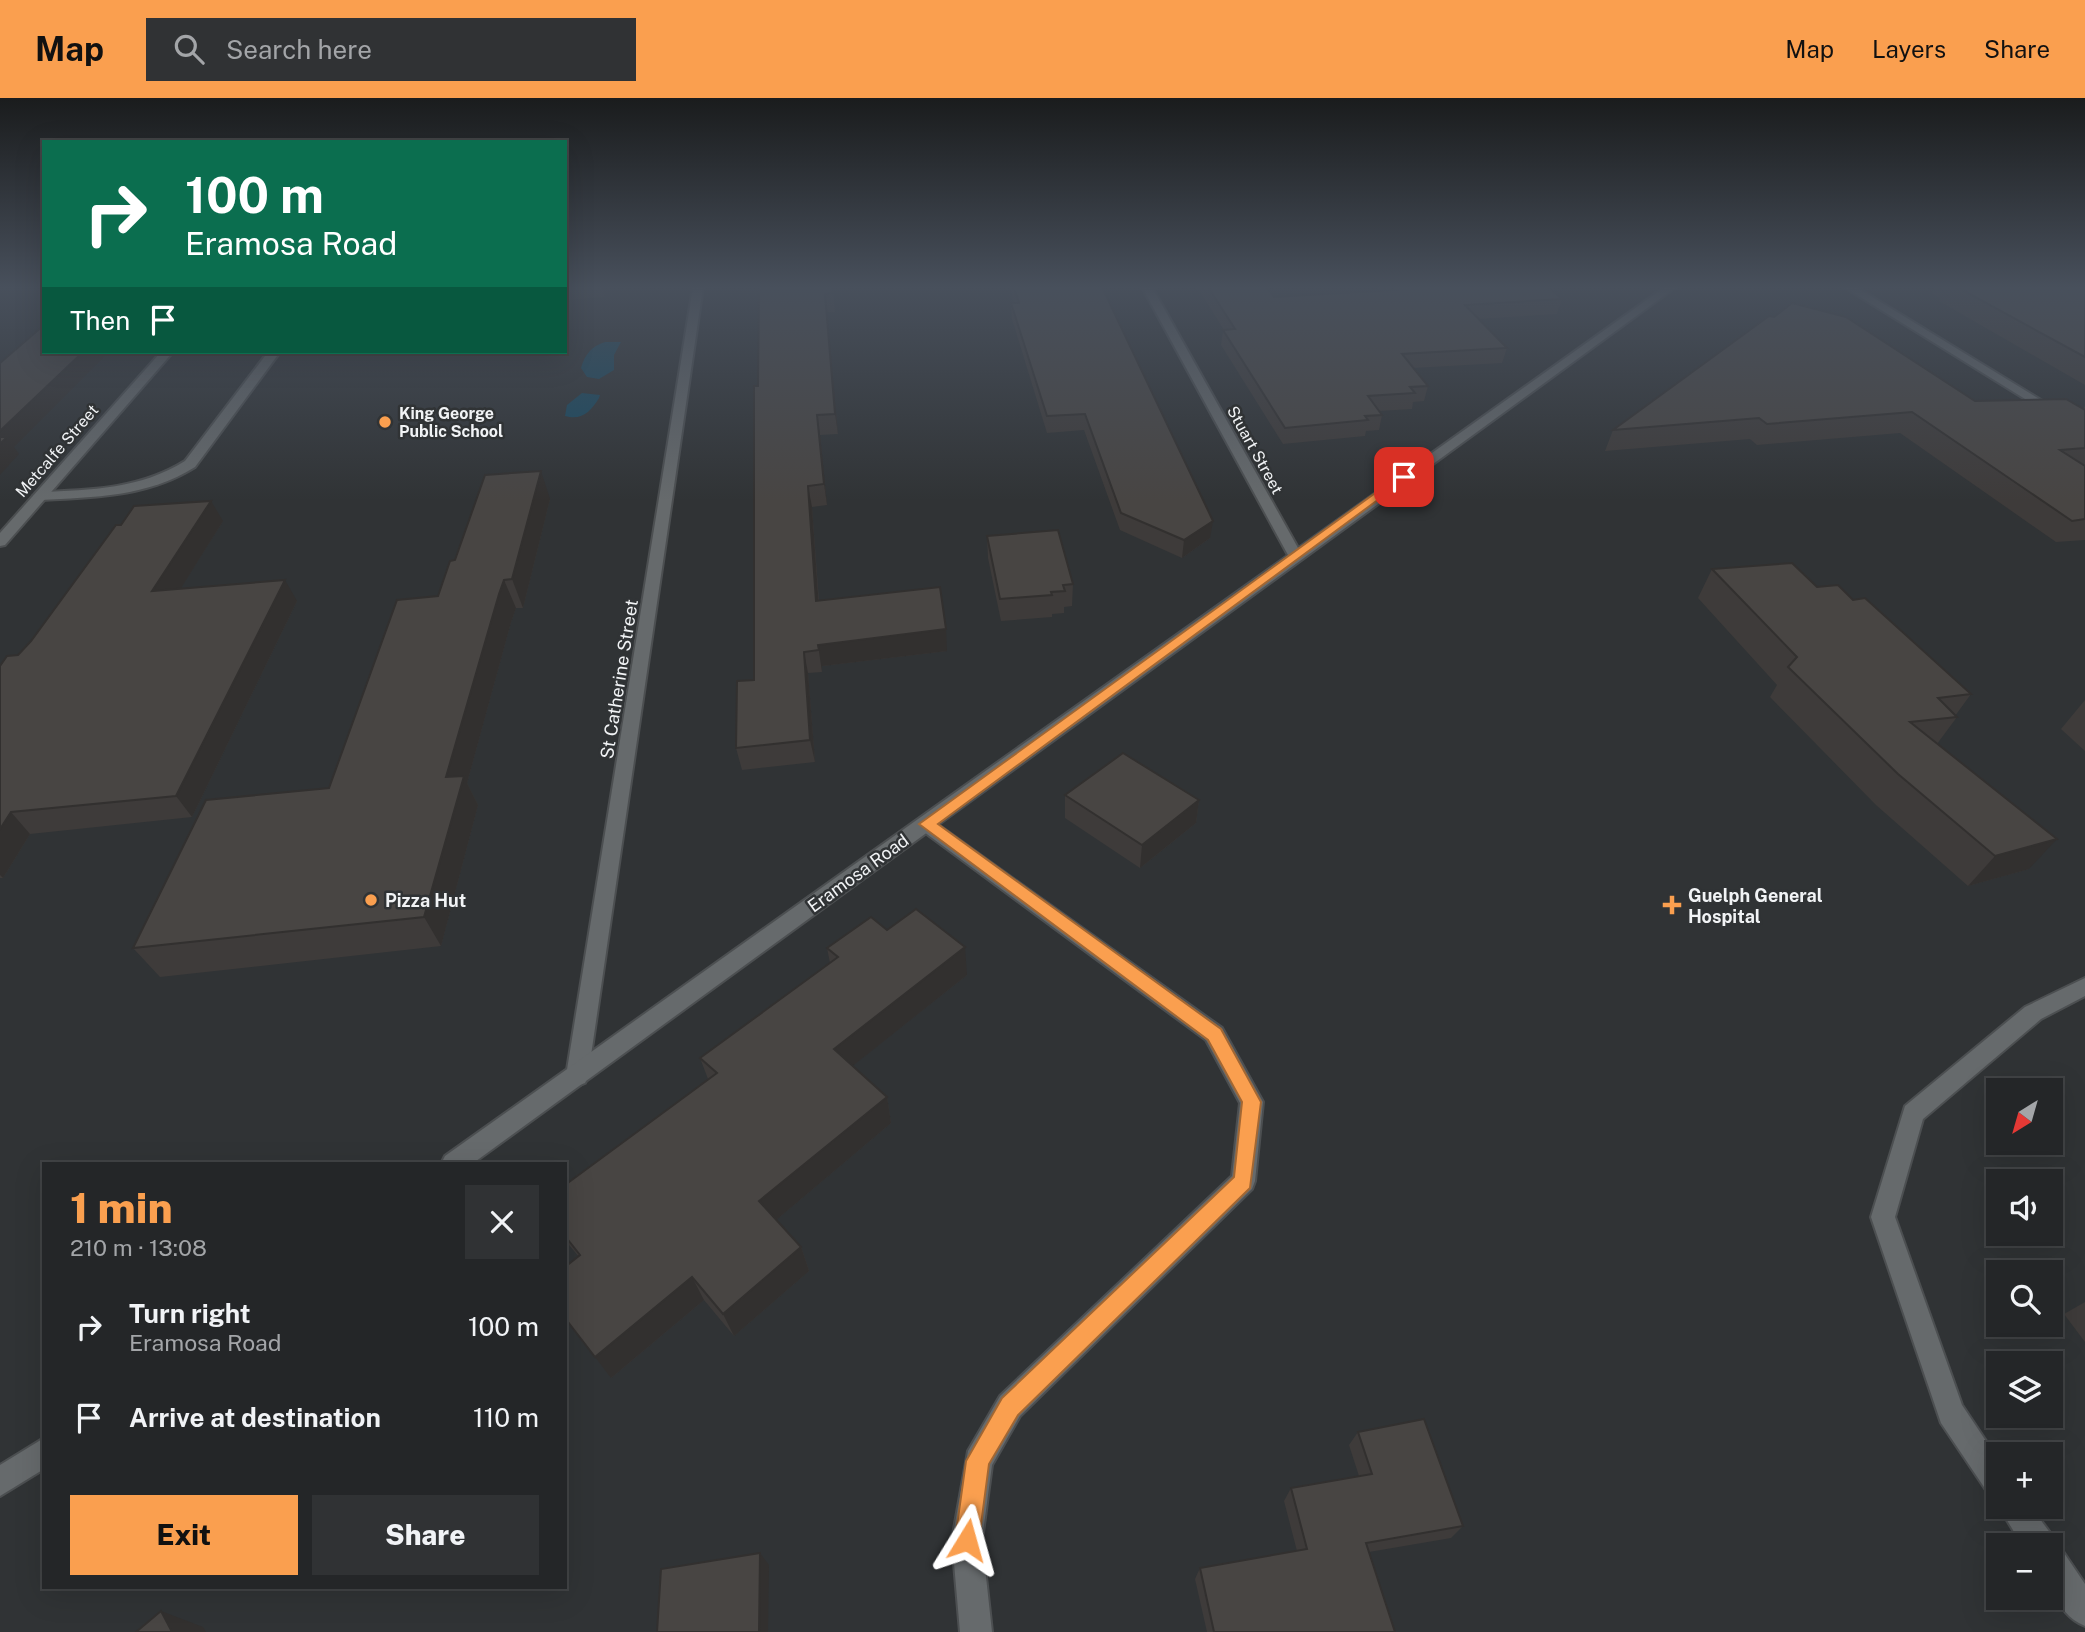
<!DOCTYPE html>
<html lang="en">
<head>
<meta charset="utf-8">
<style>
  body { margin:0; font-family:"Public Sans",sans-serif; background:#303234; color:#f1f3f6; height:100vh; display:flex; flex-direction:column; font-size:26px; white-space:nowrap }
  * { box-sizing:border-box; margin:0 }
  p { font-size:23px; color:#a3a5a8 }
  .icon { flex:none; width:38px; height:38px; fill:none; stroke:currentColor; stroke-width:2; stroke-linecap:round; stroke-linejoin:round }
  .map { position:relative; flex:1; overflow:hidden }
  .details { position:absolute; left:42px; top:1064px; width:525px; height:427px; display:flex; flex-direction:column; background:#242628; border-radius:0px; box-shadow:0 7px 28px #0002,0 0 0 2px #414345 }
  .details>* { flex:none }
  .hud { position:absolute; left:42px; top:42px; width:525px; height:214px; border-radius:0px; box-shadow:0 7px 28px #0002,0 0 0 2px #414345; background:#0b6e4f; color:#fff; overflow:hidden }
  .needle { width:46px; rotate:217deg }
  .controls { position:absolute; left:1986px; top:980px; display:grid; gap:14px }
  .controls a { display:grid; place-items:center; width:77px; height:77px; border-radius:0px; background:#242628; box-shadow:0 7px 28px #0002,0 0 0 2px #414345; font-size:35px }
  .pin { position:absolute; display:grid; place-items:center; width:60px; height:60px; color:#fff; margin:-30px; border-radius:14px; box-shadow:0 4px 10px #0006 }
  .me { position:absolute; width:77px; margin:-38px; rotate:8deg; stroke-linejoin:round; filter:drop-shadow(0 0 5px #0008) }
  .turn { display:flex; align-items:center; gap:24px; height:147px; padding:0 28px; font-size:32px }
  .turn .icon { width:91px; height:91px; stroke-width:2.5 }
  .turn b { display:block; font-size:49px; line-height:60px }
  .then { display:flex; align-items:center; height:66px; padding:0 28px; background:#0003; gap:14px; font-size:26px }
  .round { display:grid; place-items:center; flex:none; width:74px; height:74px; border-radius:0px; background:#303234 }
  .head { display:flex; align-items:center; justify-content:space-between; height:119px; padding:0 28px }
  h1 { font-size:42px; font-weight:800; line-height:52px; color:#fa9f4f }
  .action { display:flex; gap:14px; margin-top:auto; padding:14px 28px }
  .action a { flex:1; height:80px; border-radius:0px; background:#fa9f4f; color:#111; font-size:28px; font-weight:800; line-height:80px; text-align:center }
  .action a+a { background:#303234; color:#f1f3f6 }
  ul { padding:0; list-style:none }
  li { display:flex; align-items:center; gap:21px; height:91px; padding:0 28px }
  li div { flex:1 }
  li b { display:block; font-size:26px }
  li em { font-style:normal }
  header { display:flex; align-items:center; gap:42px; box-sizing:border-box; height:98px; padding:0 35px; background:#fa9f4f; color:#111 }
  header strong { font-size:33px }
  nav { display:flex; gap:38px; margin-inline-start:auto; font-size:24px }
  .search { width:490px; height:63px; background:#303234; display:flex; align-items:center; gap:18px; box-sizing:border-box; padding:0 24px; border-radius:0px; color:#a3a5a8; font-size:26px }
  .map>svg:first-child { display:block }
</style>
</head>
<body>
<header>
<strong>Map</strong>
<div class="search"><svg class="icon" aria-label="search" viewBox="0 0 24 24"><circle cx="10" cy="10" r="6"/><path d="M15 15l6 6"/></svg>Search here</div>
<nav><a>Map</a><a>Layers</a><a>Share</a></nav>
</header>
<div class="map">
<svg width="2085" height="1534" viewBox="0 0 2085 1534">
  <rect width="100%" height="100%" fill="#303335"/>
  <g fill="#164961">
    <path d="M605 244H621L614 257V272L599 281 587 279 581 270C585 256 592 248 605 244Z"/>
    <path d="M582 295 600 297 599 300C591 313 582 323 565 318L567 307Z"/>
  </g>
  <g fill="none" stroke-linecap="round" stroke-linejoin="round">
    <defs>
      <g id="service">
        <path d="M268 254H280L195 369C147 399 95 399 40 402L33 398 40 394C92 392 140 391 185 363Z"/>
        <path d="M2085 880V898L2041 921 1923 1021 1895 1119 1962 1307 1998 1361V1399L1988 1395 1941 1325 1871 1119 1905 1008 2025 909Z"/>
        <path d="M1999 1409H2031L2051 1436 2054 1449 2062 1452 2085 1486V1528C2051 1514 2051 1478 2051 1447H2022Z"/>
      </g>
      <g id="minor">
        <path d="M693 189H703L588 978 585 985 577 988 569 985 566 978Z"/>
        <path d="M1142 189H1152L1302 457 1300 460 1295 461 1288 457Z"/>
        <path d="M161 254H173L5 447 0 448V435Z"/>
        <path d="M927 719 1222 930 1263 1004 1255 1083 1252 1091 1020 1318 992 1367 982 1442 992 1534H960L952 1442 968 1353 1000 1298 1232 1078 1240 1005 1206 942 920 731 918 726 920 721Z"/>
      </g>
      <path id="tertiary" d="M1844 189H1856L2085 329V338Z"/>
      <g id="secondary">
        <path d="M1665 189H1676L472 1066H441L445 1058Z"/>
        <path d="M44 1340V1371L0 1398V1367Z"/>
      </g>
    </defs>
    <use href="#service" stroke="#4c4f51" stroke-width="4"/>
    <use href="#minor" stroke="#4c4f51" stroke-width="4"/>
    <use href="#tertiary" stroke="#4c4f51" stroke-width="4"/>
    <use href="#secondary" stroke="#4c4f51" stroke-width="4"/>
    <use href="#service" fill="#666a6c" fill-rule="evenodd"/>
    <use href="#minor" fill="#666a6c" fill-rule="evenodd"/>
    <use href="#tertiary" fill="#666a6c" fill-rule="evenodd"/>
    <use href="#secondary" fill="#666a6c" fill-rule="evenodd"/>
  </g>
  <g fill="#3e3b3a">
    <path d="M565 189H608L605 199 565 202Z"/>
    <path d="M759 189H833L835 214H827L838 336 820 337 827 407 812 409 819 503 947 553 822 568V574L808 575 815 664 742 672 736 650 754 582Z"/>
    <path d="M1010 189H1102L1210 440 1182 460 1120 432 1084 332 1047 335 1012 221 1011 205H1014Z"/>
    <path d="M1197 189H1267L1274 199 1380 193 1376 189H1552L1551 192 1562 201 1557 216 1478 221 1507 250 1502 265 1413 270 1428 288 1424 303 1413 304 1412 311 1379 313 1382 317 1379 332 1366 333 1365 338 1283 346 1221 247 1223 232H1224Z"/>
    <path d="M1935 189H2085V287L1939 203 1940 200 1932 195Z"/>
    <path d="M1975 303 2083 311 2085 308V442L2056 444 1900 335 1757 347 1750 341 1605 353 1613 332Z"/>
    <path d="M550 401 523 510H516L511 524 467 685 478 707 441 848 160 879 133 850 329 690 438 498 455 462Z"/>
    <path d="M223 423 180 491 297 503 192 719 30 736 3 780H0V568L18 557 31 543Z"/>
    <path d="M987 438 1073 486 1072 508 1064 509V515L1052 516V519L1001 523 988 460Z"/>
    <path d="M1712 471 1817 489 1853 502 1971 596 1955 618 1957 619 1937 646 2029 771 1968 788 1876 707 1770 599 1777 587 1698 500Z"/>
    <path d="M2085 602V653L2061 631Z"/>
    <path d="M1065 697 1199 702 1196 725 1140 770 1065 720Z"/>
    <path d="M887 832 967 877 852 968 887 999 891 1025 776 1122 801 1149 809 1173 734 1238 704 1202 611 1280 579 1159 565 1142V1087L708 981 700 960 830 865 827 850Z"/>
    <path d="M2085 1204V1244L2064 1216Z"/>
    <path d="M1358 1334 1463 1428 1451 1440 1369 1454 1395 1534H1207L1195 1481 1200 1470 1297 1453 1284 1403 1291 1390 1359 1378 1349 1347Z"/>
  </g>
  <g fill="#32302f">
    <path d="M602 189H608L605 199Z"/>
    <path d="M825 196 827 214 838 336 835 316Z"/>
    <path d="M83 254H109L14 349 19 356 0 377V333Z"/>
    <path d="M817 317 820 337 827 407 824 386Z"/>
    <path d="M541 373 550 401 523 510 512 481Z"/>
    <path d="M808 388 812 409 820 525 816 503Z"/>
    <path d="M211 403 223 423 166 514 152 493Z"/>
    <path d="M1213 423 1210 440 1182 460 1184 442Z"/>
    <path d="M285 482 297 503 192 719 176 698Z"/>
    <path d="M504 482 516 510 511 524 467 685 478 707 441 848 424 819 446 679 499 496Z"/>
    <path d="M946 531 947 553 822 568V574L818 547Z"/>
    <path d="M804 554 808 575 815 664 810 642Z"/>
    <path d="M1199 702 1196 725 1140 770 1142 747Z"/>
    <path d="M11 714 30 736 3 780 0 777V731Z"/>
    <path d="M2057 741 2029 771 1968 788 1995 758Z"/>
    <path d="M965 849 967 877 840 978 834 951Z"/>
    <path d="M887 999 891 1025 769 1128 759 1103Z"/>
    <path d="M801 1149 809 1173 734 1238 723 1216Z"/>
    <path d="M692 1179 704 1202 611 1280 595 1259Z"/>
    <path d="M760 1455 769 1467 768 1534H759Z"/>
    <path d="M161 1513 203 1529 206 1534H172Z"/>
  </g>
  <g fill="#484543" stroke="#32302f" stroke-width="2">
    <path d="M759 189H832L833 195 825 196 835 316 817 317 824 386 808 388 816 503 940 489 946 531 818 547 819 552 804 554 810 642 736 650 737 583 754 582V288H758Z"/>
    <path d="M1014 189H1102L1213 423 1184 442 1121 415 1085 316 1047 318 1011 205H1019Z"/>
    <path d="M1208 189H1267L1274 199 1395 192 1392 189H1548L1562 201 1465 207 1507 250 1402 256 1428 288 1410 289 1415 295 1368 298 1382 317 1365 318 1368 322 1285 330 1223 232 1235 231Z"/>
    <path d="M1957 189H2085V259Z"/>
    <path d="M1792 205 1846 219 1975 303 2066 301 2085 312V350L2060 352 2085 368V421L2072 423 1912 314 1767 326 1759 320 1613 332 1769 218 1774 219Z"/>
    <path d="M44 227V254H83L0 333V265Z"/>
    <path d="M0 339H7L0 346Z"/>
    <path d="M541 373 512 481 504 482 499 496 446 679 464 678 424 819 133 850 206 702 329 690 397 502 438 498 450 463 455 462 485 377Z"/>
    <path d="M211 403 152 493 285 482 176 698 11 714 0 731V568L7 558 18 557 31 543 116 427H121L134 408Z"/>
    <path d="M1058 432 1073 486 1063 487 1065 493 1051 494 1052 497 1000 501 987 438Z"/>
    <path d="M1792 465 1817 489 1838 487 1853 502 1865 500 1971 596 1938 600 1957 619 1910 624 2057 741 1995 758 1898 676 1788 569 1797 559 1712 471Z"/>
    <path d="M1123 655 1199 702 1142 747 1065 697Z"/>
    <path d="M916 811 965 849 834 951 887 999 759 1103 801 1149 723 1216 692 1179 595 1259 565 1220V1169L580 1157 565 1138V1087L717 975 700 960 838 859 827 850 871 819 887 832Z"/>
    <path d="M1424 1321 1463 1428 1366 1445 1395 1534H1214L1200 1470 1307 1451 1291 1390 1372 1376 1358 1334Z"/>
    <path d="M760 1455 759 1534H657L661 1471Z"/>
    <path d="M161 1513 172 1534H136Z"/>
  </g>
  <linearGradient id="sky" x2="0" y2="1"><stop stop-color="#1a1c1d"/><stop offset="0.47" stop-color="#48505c"/><stop offset="1" stop-color="#48505c" stop-opacity="0"/></linearGradient>
  <rect width="2085" height="403" fill="url(#sky)"/>
  <path fill="#fa9f4f" stroke="#a26733" stroke-width="2" d="M1400 377 1409 379 938 726 1221 931 1261 1004 1250 1090 1018 1317 989 1366 979 1442 976 1450 967 1454 958 1450 955 1442 966 1363 1002 1300 1234 1079 1242 1004 1208 942 919 726Z"/>
  <g fill="#fa9f4f" stroke="#303335" stroke-width="2.5">
    <circle cx="385" cy="324" r="7"/>
    <circle cx="371" cy="802" r="7"/>
    <path d="M1668.5 796.5h7v7h7v7h-7v7h-7v-7h-7v-7h7z"/>
  </g>
  <g text-anchor="middle" dominant-baseline="central" stroke-width="5" stroke-linejoin="round" paint-order="stroke">
    <g font-size="16" font-weight="bold" fill="#f1f3f5" stroke="#303335" text-anchor="start">
      <text x="399" y="315">King George<tspan x="399" dy="18">Public School</tspan></text>
    </g>
    <g font-size="16" fill="#f1f3f5" stroke="#303335">
      <text transform="translate(1255 352) rotate(61)">Stuart Street</text>
      <text transform="translate(57 353) rotate(-49)">Metcalfe Street</text>
    </g>
    <g font-size="18" fill="#f1f3f5" stroke="#303335">
      <text transform="translate(619 581) rotate(-81)">St Catherine Street</text>
      <text transform="translate(858 775) rotate(-36)">Eramosa Road</text>
    </g>
    <g font-size="18" font-weight="bold" fill="#f1f3f5" stroke="#303335" text-anchor="start">
      <text x="1688" y="797">Guelph General<tspan x="1688" dy="21">Hospital</tspan></text>
      <text x="385" y="802">Pizza Hut</text>
    </g>
  </g>
</svg>
<div class="controls">
<a><svg class="needle" viewBox="-14 -14 28 28"><path d="M0-13l5 13h-10z" fill="#e53935"/><path d="M0 13l5-13h-10z" fill="#a3a5a8"/></svg></a>
<a><svg class="icon" aria-label="sound" viewBox="0 0 24 24"><path d="M4 9h4l5-4v14l-5-4H4zM17 9q2 3 0 6"/></svg></a>
<a><svg class="icon" aria-label="search" viewBox="0 0 24 24"><circle cx="10" cy="10" r="6"/><path d="M15 15l6 6"/></svg></a>
<a><svg class="icon" aria-label="layers" viewBox="0 0 24 24"><path d="M12 4l9 5-9 5-9-5zM3 14l9 5 9-5"/></svg></a>
<a>+</a>
<a>−</a>
</div>
<div class="pin" style="left:1404px;top:379px;background:#d93025"><svg class="icon" aria-label="arrive" viewBox="0 0 24 24"><path d="M6 21V4h12l-3 4 3 4H6"/></svg></div>
<svg class="me" style="left:967px;top:1442px" viewBox="-20 -20 40 40"><path d="M0-17L14 15 0 8-14 15z" fill="#fa9f4f" stroke="#fff" stroke-width="4"/></svg>
<div class="hud">
<div class="turn"><svg class="icon" aria-label="right" viewBox="0 0 24 24"><path d="M7 20v-9h11M14 6l5 5-5 5"/></svg><div><b>100 m</b>Eramosa Road</div></div>
<div class="then">Then<svg class="icon" aria-label="arrive" viewBox="0 0 24 24"><path d="M6 21V4h12l-3 4 3 4H6"/></svg></div>
</div>
<section class="details">
<div class="head"><div><h1>1 min</h1><p>210 m · 13:08</p></div><a class="round"><svg class="icon" aria-label="close" viewBox="0 0 24 24"><path d="M6 6l12 12M18 6L6 18"/></svg></a></div>
<ul>
<li><svg class="icon" aria-label="right" viewBox="0 0 24 24"><path d="M7 20v-9h11M14 6l5 5-5 5"/></svg><div><b>Turn right</b><p>Eramosa Road</p></div><em>100 m</em></li>
<li><svg class="icon" aria-label="arrive" viewBox="0 0 24 24"><path d="M6 21V4h12l-3 4 3 4H6"/></svg><div><b>Arrive at destination</b></div><em>110 m</em></li>
</ul>
<div class="action"><a>Exit</a><a>Share</a></div>
</section>
</div>
</body>
</html>
